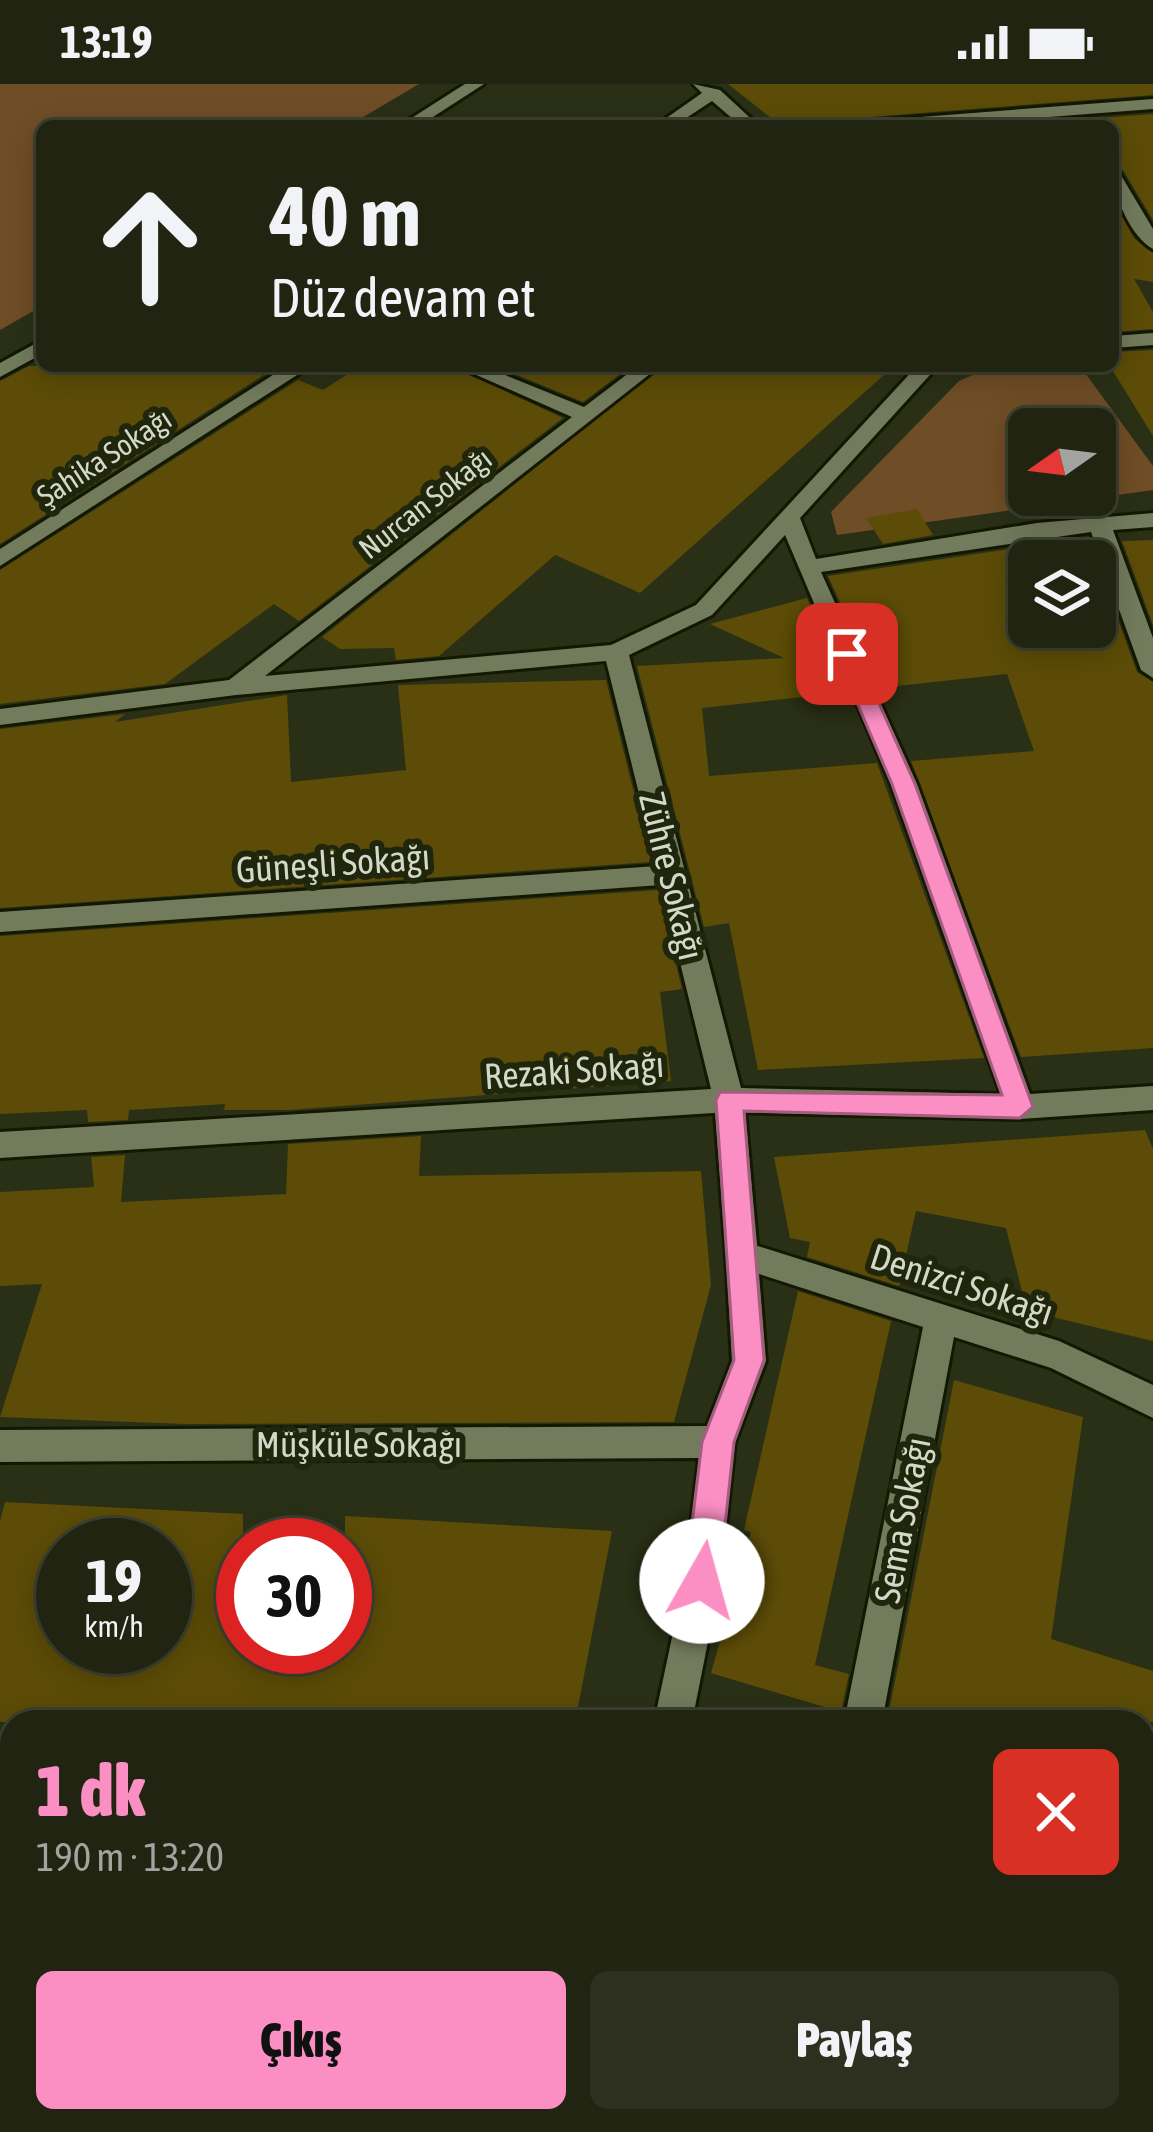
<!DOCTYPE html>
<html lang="tr">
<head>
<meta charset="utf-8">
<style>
  body { margin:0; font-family:"Asap Condensed",sans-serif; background:#2d301e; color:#f1f3f6; height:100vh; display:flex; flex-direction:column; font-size:45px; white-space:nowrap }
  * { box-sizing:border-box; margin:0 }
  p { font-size:39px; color:#a2a49f }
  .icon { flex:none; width:66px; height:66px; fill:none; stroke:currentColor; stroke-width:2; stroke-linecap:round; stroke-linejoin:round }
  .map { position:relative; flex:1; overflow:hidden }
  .details { position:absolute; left:0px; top:1626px; width:1155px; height:423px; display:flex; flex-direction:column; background:#202410; border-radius:36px 36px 0 0; box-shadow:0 6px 30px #0003,0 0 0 3px #3d4130 }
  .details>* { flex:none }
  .hud { position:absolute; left:36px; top:36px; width:1083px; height:252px; border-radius:18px; box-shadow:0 6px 30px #0003,0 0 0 3px #3d4130; background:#202410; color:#f1f3f6; overflow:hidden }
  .needle { width:78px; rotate:256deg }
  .buttons { position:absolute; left:1008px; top:324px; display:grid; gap:24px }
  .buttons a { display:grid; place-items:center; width:108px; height:108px; border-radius:18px; background:#202410; box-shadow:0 6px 30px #0003,0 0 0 3px #3d4130; font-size:60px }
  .speed { position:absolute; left:36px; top:1434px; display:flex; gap:24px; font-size:60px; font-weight:700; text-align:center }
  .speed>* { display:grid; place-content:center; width:156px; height:156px; border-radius:50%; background:#202410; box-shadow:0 6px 30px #0003,0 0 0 3px #3d4130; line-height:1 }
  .speed small { font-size:30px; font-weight:400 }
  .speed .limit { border:18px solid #d22; background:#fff; color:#111 }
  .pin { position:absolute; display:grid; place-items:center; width:102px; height:102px; color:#fff; margin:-51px; border-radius:24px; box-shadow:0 6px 18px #0006 }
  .me { position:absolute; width:132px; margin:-66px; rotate:7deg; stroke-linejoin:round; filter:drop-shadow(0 0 9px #0008) }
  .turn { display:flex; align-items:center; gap:42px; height:252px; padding:0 36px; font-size:54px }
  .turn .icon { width:156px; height:156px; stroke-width:2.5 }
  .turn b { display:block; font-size:84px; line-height:102px }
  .round { display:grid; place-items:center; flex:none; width:126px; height:126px; border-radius:18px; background:#2d301e }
  .overview { display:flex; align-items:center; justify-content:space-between; height:204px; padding:0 36px }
  h1 { font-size:72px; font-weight:800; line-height:90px; color:#fb8fc4 }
  .button { display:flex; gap:24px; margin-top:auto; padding:24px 36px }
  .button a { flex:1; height:138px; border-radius:18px; background:#fb8fc4; color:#111; font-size:48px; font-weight:800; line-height:138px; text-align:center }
  .button a+a { background:#2d301e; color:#f1f3f6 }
  .status { display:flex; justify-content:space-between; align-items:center; height:84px; padding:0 60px; background:#202410; direction:ltr }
  .status svg { height:33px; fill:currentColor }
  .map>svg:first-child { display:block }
</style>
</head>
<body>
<div class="status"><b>13:19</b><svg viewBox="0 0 49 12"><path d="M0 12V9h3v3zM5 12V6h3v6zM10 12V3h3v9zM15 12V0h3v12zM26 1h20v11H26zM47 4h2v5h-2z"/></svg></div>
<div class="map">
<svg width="1153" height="2048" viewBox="0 0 1153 2048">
  <rect width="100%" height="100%" fill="#2a3016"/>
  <g fill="#6f4d26" fill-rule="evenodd">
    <path d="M0 0H419L348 42H42V222L0 246Z"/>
    <path d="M993 282H1080L1153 382V406L837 451 831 428 959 297ZM1029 345H1095V411H1029Z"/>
  </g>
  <g fill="#5c4c07" fill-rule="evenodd">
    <path d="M728 0H1153V11L869 33 857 42H781Z"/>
    <path d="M1153 30V136L1123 86 1113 83V42H991Z"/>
    <path d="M1113 113 1134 154 1153 169V198L1134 195 1153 228V245L1113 248Z"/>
    <path d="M1153 266V352L1113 287V268Z"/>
    <path d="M29 282H265L273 285 0 460V297Z"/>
    <path d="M360 282H452L563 334 299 537 274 520 165 600 0 620V486L298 296 323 306Z"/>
    <path d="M495 282H631L583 318Z"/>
    <path d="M664 282H894L640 509 555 471 439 572 396 576 394 564 340 565 322 553Z"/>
    <path d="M917 425 933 451 883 460 866 434Z"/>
    <path d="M1153 456V541L1122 457Z"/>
    <path d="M1090 458 1137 588 1153 598V964L1021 973 911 677 1034 667 1007 590 879 604 828 492 1049 459ZM1029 477H1095V543H1029Z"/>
    <path d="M807 514 847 608 702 624 709 692 877 679 984 974 758 986 729 839 704 843 637 582 784 574 710 540Z"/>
    <path d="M606 596 651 778 0 824V645L125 630 115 638 287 611 291 698 406 686 398 601Z"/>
    <path d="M658 806 682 905 660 908 671 997 289 1026H224L225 1020 129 1026 128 1036 88 1038 87 1026 0 1030V852Z"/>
    <path d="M1145 1046 1153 1065V1257L1027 1227 1006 1144 916 1127 899 1202 807 1173 810 1158 790 1154 774 1073Z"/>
    <path d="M421 1052 419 1092 701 1087 711 1201 674 1338 185 1340 0 1333 42 1200 0 1202V1108L94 1103 91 1073 125 1071 121 1118 286 1110 288 1060Z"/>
    <path d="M798 1207 891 1237 815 1581 849 1590 841 1628 711 1589 751 1448 744 1446Z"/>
    <path d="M954 1296 1083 1333 1051 1555 1153 1587V1638H887Z"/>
    <path d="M5 1418 243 1430V1563H345V1432L612 1447 575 1638H0V1437ZM63 1461H165V1565L63 1563Z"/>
  </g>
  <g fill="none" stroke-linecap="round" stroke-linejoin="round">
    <defs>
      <g id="minor">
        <path d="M693 0 720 6 759 42H741L712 17 674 42H655L702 9Z"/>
        <path d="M1153 15V25L933 42H861L869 37Z"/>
        <path d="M1113 87 1119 88 1153 145V165C1131 153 1113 112 1113 87Z"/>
        <path d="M1153 249V261L1113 264V252Z"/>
        <path d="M287 282H311L0 482V465Z"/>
        <path d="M456 282H483L584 323 638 282H660L265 592 611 561 696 521 917 282H938L800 434 816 475 1037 439 1153 429V443L1113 446 1153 554V594L1141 586 1091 448 821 488 917 700 1030 1010 1153 1002V1026L1020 1035 729 1028 0 1074V1048L711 1005 661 801 0 848V828L657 782 606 577 236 611 0 641V625L229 596 572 333ZM785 451 891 700 1001 1010 741 1004 629 571 712 531Z"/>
        <path d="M742 1157 1059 1257 1153 1301V1334L1051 1284 954 1253 882 1638H844L923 1243 759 1190 766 1277 735 1358 720 1497 692 1638H654L684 1497 699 1374 0 1378V1346L707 1342 732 1277 726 1171 731 1161Z"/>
        <path d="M0 1725 12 1726V1766L0 1765Z"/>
        <path d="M1143 1830 1153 1834V1876L1143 1872Z"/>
        <path d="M535 2037H579L575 2048H531Z"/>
        <path d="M756 2037H800L797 2048H753Z"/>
      </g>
      <g id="tertiary">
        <path d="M465 0H484L419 42H399Z"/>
        <path d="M42 256V270L0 293V279Z"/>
        <path d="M729 1004 740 1007 744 1016 758 1171 753 1181 742 1185 731 1181 726 1171 714 1016 718 1007Z"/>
      </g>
    </defs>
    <use href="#minor" stroke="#131801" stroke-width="6"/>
    <use href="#tertiary" stroke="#131801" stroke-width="6"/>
    <use href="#minor" fill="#737b5d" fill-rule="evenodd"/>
    <use href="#tertiary" fill="#737b5d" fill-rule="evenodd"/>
  </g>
  <path fill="#fb8fc4" stroke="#a35d7f" stroke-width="3" d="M847 563 857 570 915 700 1033 1023 1020 1034 744 1027 764 1276 734 1358 719 1497 714 1509 702 1513 690 1509 685 1497 702 1358 734 1276 716 1016 720 1008 1002 1011 892 700 836 570Z"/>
  <g text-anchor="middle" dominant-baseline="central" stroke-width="12" stroke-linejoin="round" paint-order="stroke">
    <g font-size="30" fill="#d3d8c8" stroke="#20260c">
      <text transform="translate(104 373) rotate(-33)">Şahika Sokağı</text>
      <text transform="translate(425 419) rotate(-38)">Nurcan Sokağı</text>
    </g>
    <g font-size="36" fill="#d3d8c8" stroke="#20260c">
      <text transform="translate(333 779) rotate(-4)">Güneşli Sokağı</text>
      <text transform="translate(672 792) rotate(76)">Zühre Sokağı</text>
      <text transform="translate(574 986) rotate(-4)">Rezaki Sokağı</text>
      <text transform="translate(962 1200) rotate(18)">Denizci Sokağı</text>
      <text x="359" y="1360">Müşküle Sokağı</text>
      <text transform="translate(902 1436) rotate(-79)">Sema Sokağı</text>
    </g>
  </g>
</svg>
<div class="buttons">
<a><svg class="needle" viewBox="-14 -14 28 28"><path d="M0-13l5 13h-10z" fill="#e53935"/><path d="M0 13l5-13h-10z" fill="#a2a49f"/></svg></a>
<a><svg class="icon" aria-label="layers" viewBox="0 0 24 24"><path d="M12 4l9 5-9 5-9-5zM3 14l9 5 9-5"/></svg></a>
</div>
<div class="speed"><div>19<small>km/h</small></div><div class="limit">30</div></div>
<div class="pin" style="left:847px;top:570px;background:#d93025"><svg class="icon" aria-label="arrive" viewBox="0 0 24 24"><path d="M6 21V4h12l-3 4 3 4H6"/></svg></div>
<svg class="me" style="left:702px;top:1497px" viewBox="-20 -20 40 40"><circle r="19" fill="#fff"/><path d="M0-13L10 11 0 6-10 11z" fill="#fb8fc4"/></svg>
<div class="hud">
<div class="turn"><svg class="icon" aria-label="ahead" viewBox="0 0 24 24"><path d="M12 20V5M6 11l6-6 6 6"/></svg><div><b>40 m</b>Düz devam et</div></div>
</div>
<section class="details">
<div class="overview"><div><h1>1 dk</h1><p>190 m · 13:20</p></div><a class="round" style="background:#d93025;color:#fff"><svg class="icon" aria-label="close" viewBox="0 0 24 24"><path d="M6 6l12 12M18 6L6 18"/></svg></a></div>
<div class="button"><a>Çıkış</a><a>Paylaş</a></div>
</section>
</div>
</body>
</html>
